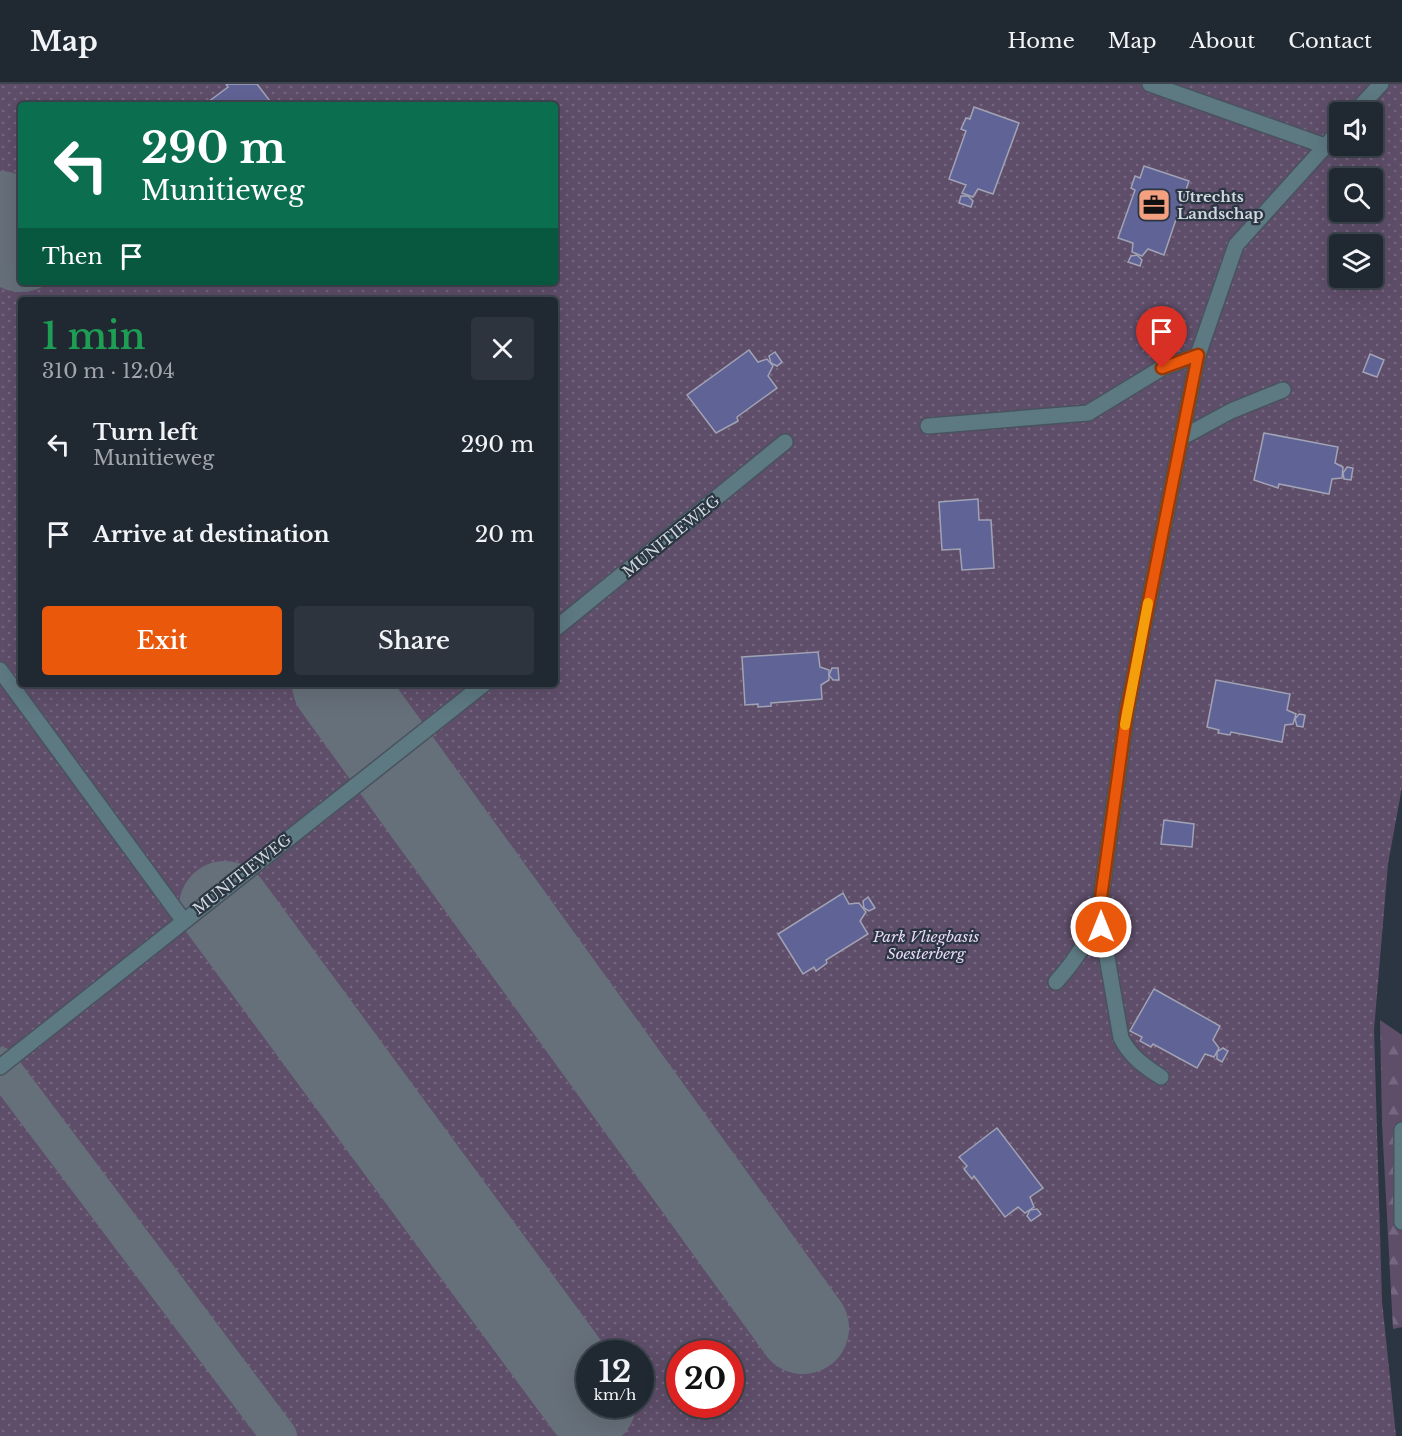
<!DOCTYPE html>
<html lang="en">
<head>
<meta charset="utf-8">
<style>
  body { margin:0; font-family:"Libre Baskerville",serif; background:#2d343e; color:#f1f3f6; height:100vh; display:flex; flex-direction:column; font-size:22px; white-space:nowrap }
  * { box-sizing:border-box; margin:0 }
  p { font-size:20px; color:#a2a6ac }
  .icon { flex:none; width:33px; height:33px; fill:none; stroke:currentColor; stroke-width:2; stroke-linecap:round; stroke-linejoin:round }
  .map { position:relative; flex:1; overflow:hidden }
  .panel { position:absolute; left:18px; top:213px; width:540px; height:390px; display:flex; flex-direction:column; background:#202832; border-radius:6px; box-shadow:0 6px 24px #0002,0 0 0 2px #3d444d }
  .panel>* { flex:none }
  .banner { position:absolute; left:18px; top:18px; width:540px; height:183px; border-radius:6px; box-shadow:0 6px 24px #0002,0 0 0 2px #3d444d; background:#0b6e4f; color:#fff; overflow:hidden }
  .fabs { position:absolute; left:1329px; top:18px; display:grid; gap:12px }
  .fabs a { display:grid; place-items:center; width:54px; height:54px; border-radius:6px; background:#202832; box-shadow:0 6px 24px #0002,0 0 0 2px #3d444d; font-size:30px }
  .speed { position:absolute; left:576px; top:1256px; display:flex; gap:12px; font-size:30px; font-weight:700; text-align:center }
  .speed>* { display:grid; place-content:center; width:78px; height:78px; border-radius:50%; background:#202832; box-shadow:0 6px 24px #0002,0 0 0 2px #3d444d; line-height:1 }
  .speed small { font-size:15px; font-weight:400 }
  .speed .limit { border:9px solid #d22; background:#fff; color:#111 }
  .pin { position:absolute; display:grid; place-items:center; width:51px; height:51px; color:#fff; margin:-62px -26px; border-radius:50% 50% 50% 0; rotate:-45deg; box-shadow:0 0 6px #0007 }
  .pin .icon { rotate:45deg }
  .me { position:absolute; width:66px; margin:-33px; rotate:0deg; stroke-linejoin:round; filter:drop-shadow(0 0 4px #0008) }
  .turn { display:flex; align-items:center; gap:21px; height:126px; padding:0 24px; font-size:27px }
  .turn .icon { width:78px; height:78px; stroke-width:2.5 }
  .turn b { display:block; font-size:42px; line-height:51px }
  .then { display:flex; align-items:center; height:57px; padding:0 24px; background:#0003; gap:12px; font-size:22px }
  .round { display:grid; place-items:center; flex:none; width:63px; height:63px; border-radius:6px; background:#2d343e }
  .summary { display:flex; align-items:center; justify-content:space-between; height:102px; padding:0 24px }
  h1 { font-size:36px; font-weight:600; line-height:45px; color:#1e9e55 }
  .cta { display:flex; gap:12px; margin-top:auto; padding:12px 24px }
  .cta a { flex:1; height:69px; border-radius:6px; background:#ea580c; color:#fff; font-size:24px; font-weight:600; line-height:69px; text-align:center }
  .cta a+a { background:#2d343e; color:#f1f3f6 }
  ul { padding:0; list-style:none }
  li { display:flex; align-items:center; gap:18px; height:90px; padding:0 24px }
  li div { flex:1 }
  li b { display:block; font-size:22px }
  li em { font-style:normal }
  header { display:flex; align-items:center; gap:36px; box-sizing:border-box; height:84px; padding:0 30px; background:#202832; border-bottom:2px solid #3d444d }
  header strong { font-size:28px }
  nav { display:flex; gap:33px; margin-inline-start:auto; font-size:21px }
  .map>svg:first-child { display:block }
</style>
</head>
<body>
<header>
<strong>Map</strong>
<nav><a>Home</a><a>Map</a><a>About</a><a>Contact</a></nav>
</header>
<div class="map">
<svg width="1402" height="1352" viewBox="0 0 1402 1352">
  <defs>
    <pattern id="forest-firs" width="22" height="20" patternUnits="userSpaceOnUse" patternTransform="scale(1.5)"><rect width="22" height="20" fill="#5f4e6a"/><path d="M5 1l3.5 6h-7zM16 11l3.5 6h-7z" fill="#75677f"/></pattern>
    <pattern id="park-dots" width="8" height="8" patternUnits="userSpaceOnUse" patternTransform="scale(1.5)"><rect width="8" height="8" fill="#5f4e6a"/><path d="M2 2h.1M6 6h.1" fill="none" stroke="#75677f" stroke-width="1.8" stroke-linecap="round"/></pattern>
  </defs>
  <rect width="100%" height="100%" fill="#2b3642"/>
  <path fill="url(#forest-firs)" d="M1380 936 1402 951V1243L1393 1245 1382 1039Z"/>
  <path fill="url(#park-dots)" fill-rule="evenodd" d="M0 0H1402V703L1388 780 1374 946 1382 1217 1396 1352H0ZM21 21H555V198H21ZM1340 28H1372V62H1340ZM1340 94H1372V128H1340ZM1340 160H1372V194H1340ZM21 216H555V600H21ZM590 1269H640V1320H590ZM680 1269H730V1320H680Z"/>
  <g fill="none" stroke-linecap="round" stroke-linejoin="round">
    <path stroke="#66707a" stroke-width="36" d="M0 981 279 1352"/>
    <g stroke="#66707a" stroke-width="92">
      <path d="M0 133 21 162"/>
      <path d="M338 600 803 1244"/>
      <path d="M225 823 590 1319"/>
    </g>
  </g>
  <g fill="#606395" stroke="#a1a3b5" stroke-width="1.5">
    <path d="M226 0H257L273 21H204L228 3Z"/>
    <path d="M974 23 1019 39 993 110 978 105 973 113 962 109 966 101 949 95 966 47 961 45 966 34 970 35Z"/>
    <path d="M1144 82 1189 97 1164 171 1148 165 1142 172 1132 168 1133 159 1118 154 1135 106 1131 104 1135 92 1140 94Z"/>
    <path d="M961 112H968L973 117 971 123 959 119Z"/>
    <path d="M1137 171 1142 176 1140 182 1128 178 1131 172Z"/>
    <path d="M749 266 758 278 767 275 773 282 768 292 777 304 737 333 738 337 716 349 687 311Z"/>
    <path d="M775 268 782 278 777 282 771 279 769 272Z"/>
    <path d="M1370 270 1384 276 1377 293 1363 288Z"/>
    <path d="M1264 349 1338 363 1335 379 1343 383 1342 394 1332 395 1329 410 1279 400 1278 404 1254 396Z"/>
    <path d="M1347 383 1353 384 1351 396 1344 395 1343 389Z"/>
    <path d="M978 415 979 436H991L994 484 962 486 960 465 942 466 939 418Z"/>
    <path d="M818 568 820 583 829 586V596L821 601 822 615 771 619V622L758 623V620L745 621 742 573Z"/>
    <path d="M832 584H838L839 596H833L829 591Z"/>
    <path d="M1216 596 1290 610 1287 626 1296 630 1293 640 1285 641 1282 658 1231 648 1230 651 1218 649 1219 646 1207 643Z"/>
    <path d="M1299 630 1305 631 1303 643 1297 642 1295 635Z"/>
    <path d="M1164 736 1194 740 1192 763 1161 760Z"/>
    <path d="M843 809 849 820 859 819 866 828 860 837 868 850 826 876 827 879 816 887 814 883 803 890 778 850Z"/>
    <path d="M868 813 875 824 869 827 864 824 863 817Z"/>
    <path d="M1154 905 1220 942 1213 956 1219 964 1214 973 1205 970 1197 984 1153 960 1151 963 1140 957 1142 953 1130 947Z"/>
    <path d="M1223 964 1228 967 1222 978 1217 975V968Z"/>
    <path d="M997 1044 1043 1104 1030 1113 1034 1123 1025 1129 1018 1123 1005 1133 974 1092 972 1095 964 1085 967 1082 959 1073Z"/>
    <path d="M1037 1125 1041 1130 1031 1137 1027 1132 1030 1126Z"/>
  </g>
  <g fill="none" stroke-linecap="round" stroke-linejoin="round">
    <defs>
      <g id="minor">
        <path d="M1150 0 1325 62"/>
        <path d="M1355 28 1381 0"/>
        <path d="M928 342 1088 329 1162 284 1198 271"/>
        <path d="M1181 354 1231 327 1283 306"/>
        <path d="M555 545 785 358"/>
        <path d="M0 586 183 836"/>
        <path d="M1100 833 1121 954C1130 972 1144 982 1161 993"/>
        <path d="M1056 898C1075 877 1090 854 1099 828L1127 627 1198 271 1236 161 1340 46"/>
        <path d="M0 983 484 600"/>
        <path d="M1402 1046V1138"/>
      </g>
    </defs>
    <use href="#minor" stroke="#49535e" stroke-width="18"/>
    <use href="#minor" stroke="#5d7982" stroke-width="15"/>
  </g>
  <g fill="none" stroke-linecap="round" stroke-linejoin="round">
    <defs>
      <path id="route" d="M1101 843 1099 828 1127 627 1198 271 1162 284"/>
    </defs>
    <use href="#route" stroke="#983908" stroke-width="15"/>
    <use href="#route" stroke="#ea580c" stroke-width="10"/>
    <path stroke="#f59e0b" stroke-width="10" d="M1125 641 1148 519"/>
  </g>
  <defs>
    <symbol id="office-square" viewBox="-11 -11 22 22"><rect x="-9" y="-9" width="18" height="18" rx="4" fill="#f2a080" stroke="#2b3642"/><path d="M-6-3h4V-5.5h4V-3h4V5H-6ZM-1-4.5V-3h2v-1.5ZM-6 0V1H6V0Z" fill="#111"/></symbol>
  </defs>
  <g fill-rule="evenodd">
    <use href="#office-square" x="1135" y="102" width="38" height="38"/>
  </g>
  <g text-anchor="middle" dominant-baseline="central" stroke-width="4.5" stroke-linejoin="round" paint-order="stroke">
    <g font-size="15" font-weight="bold" fill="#d1d8e0" stroke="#2b3642" text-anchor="start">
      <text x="1177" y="112">Utrechts<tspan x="1177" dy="17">Landschap</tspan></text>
    </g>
    <g font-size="15" fill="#d1d8e0" stroke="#2b3642">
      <text transform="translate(671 452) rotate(-39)">MUNITIEWEG</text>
      <text transform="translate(242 790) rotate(-38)">MUNITIEWEG</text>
    </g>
    <g font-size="15" font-style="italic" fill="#e9d8f6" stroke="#2b3642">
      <text x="926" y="852">Park Vliegbasis<tspan x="926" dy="17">Soesterberg</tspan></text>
    </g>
  </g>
</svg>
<div class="fabs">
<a><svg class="icon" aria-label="sound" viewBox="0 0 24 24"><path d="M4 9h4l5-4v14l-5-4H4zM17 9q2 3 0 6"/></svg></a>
<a><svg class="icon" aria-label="search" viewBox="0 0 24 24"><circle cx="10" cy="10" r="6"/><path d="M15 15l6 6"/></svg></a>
<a><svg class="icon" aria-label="layers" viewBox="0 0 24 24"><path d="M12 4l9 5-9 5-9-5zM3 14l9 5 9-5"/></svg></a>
</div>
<div class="speed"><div>12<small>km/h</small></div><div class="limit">20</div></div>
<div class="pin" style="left:1162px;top:284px;background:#d93025"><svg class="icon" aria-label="arrive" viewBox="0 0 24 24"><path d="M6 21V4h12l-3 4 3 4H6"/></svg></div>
<svg class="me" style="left:1101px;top:843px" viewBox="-20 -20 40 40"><circle r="17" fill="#ea580c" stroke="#fff" stroke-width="3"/><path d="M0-11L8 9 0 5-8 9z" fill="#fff"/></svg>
<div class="banner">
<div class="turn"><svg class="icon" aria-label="left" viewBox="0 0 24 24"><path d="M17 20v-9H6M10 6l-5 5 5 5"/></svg><div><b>290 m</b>Munitieweg</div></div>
<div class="then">Then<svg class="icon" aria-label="arrive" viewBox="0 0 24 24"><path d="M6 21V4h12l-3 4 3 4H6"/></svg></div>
</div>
<section class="panel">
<div class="summary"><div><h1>1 min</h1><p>310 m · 12:04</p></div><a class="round"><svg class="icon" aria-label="close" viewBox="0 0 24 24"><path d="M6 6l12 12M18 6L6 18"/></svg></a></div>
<ul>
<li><svg class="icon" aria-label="left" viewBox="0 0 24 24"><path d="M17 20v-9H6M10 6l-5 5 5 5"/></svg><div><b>Turn left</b><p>Munitieweg</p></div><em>290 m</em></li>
<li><svg class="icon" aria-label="arrive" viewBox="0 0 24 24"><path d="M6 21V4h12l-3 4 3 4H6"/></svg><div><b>Arrive at destination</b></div><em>20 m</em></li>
</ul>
<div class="cta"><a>Exit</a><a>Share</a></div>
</section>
</div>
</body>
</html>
